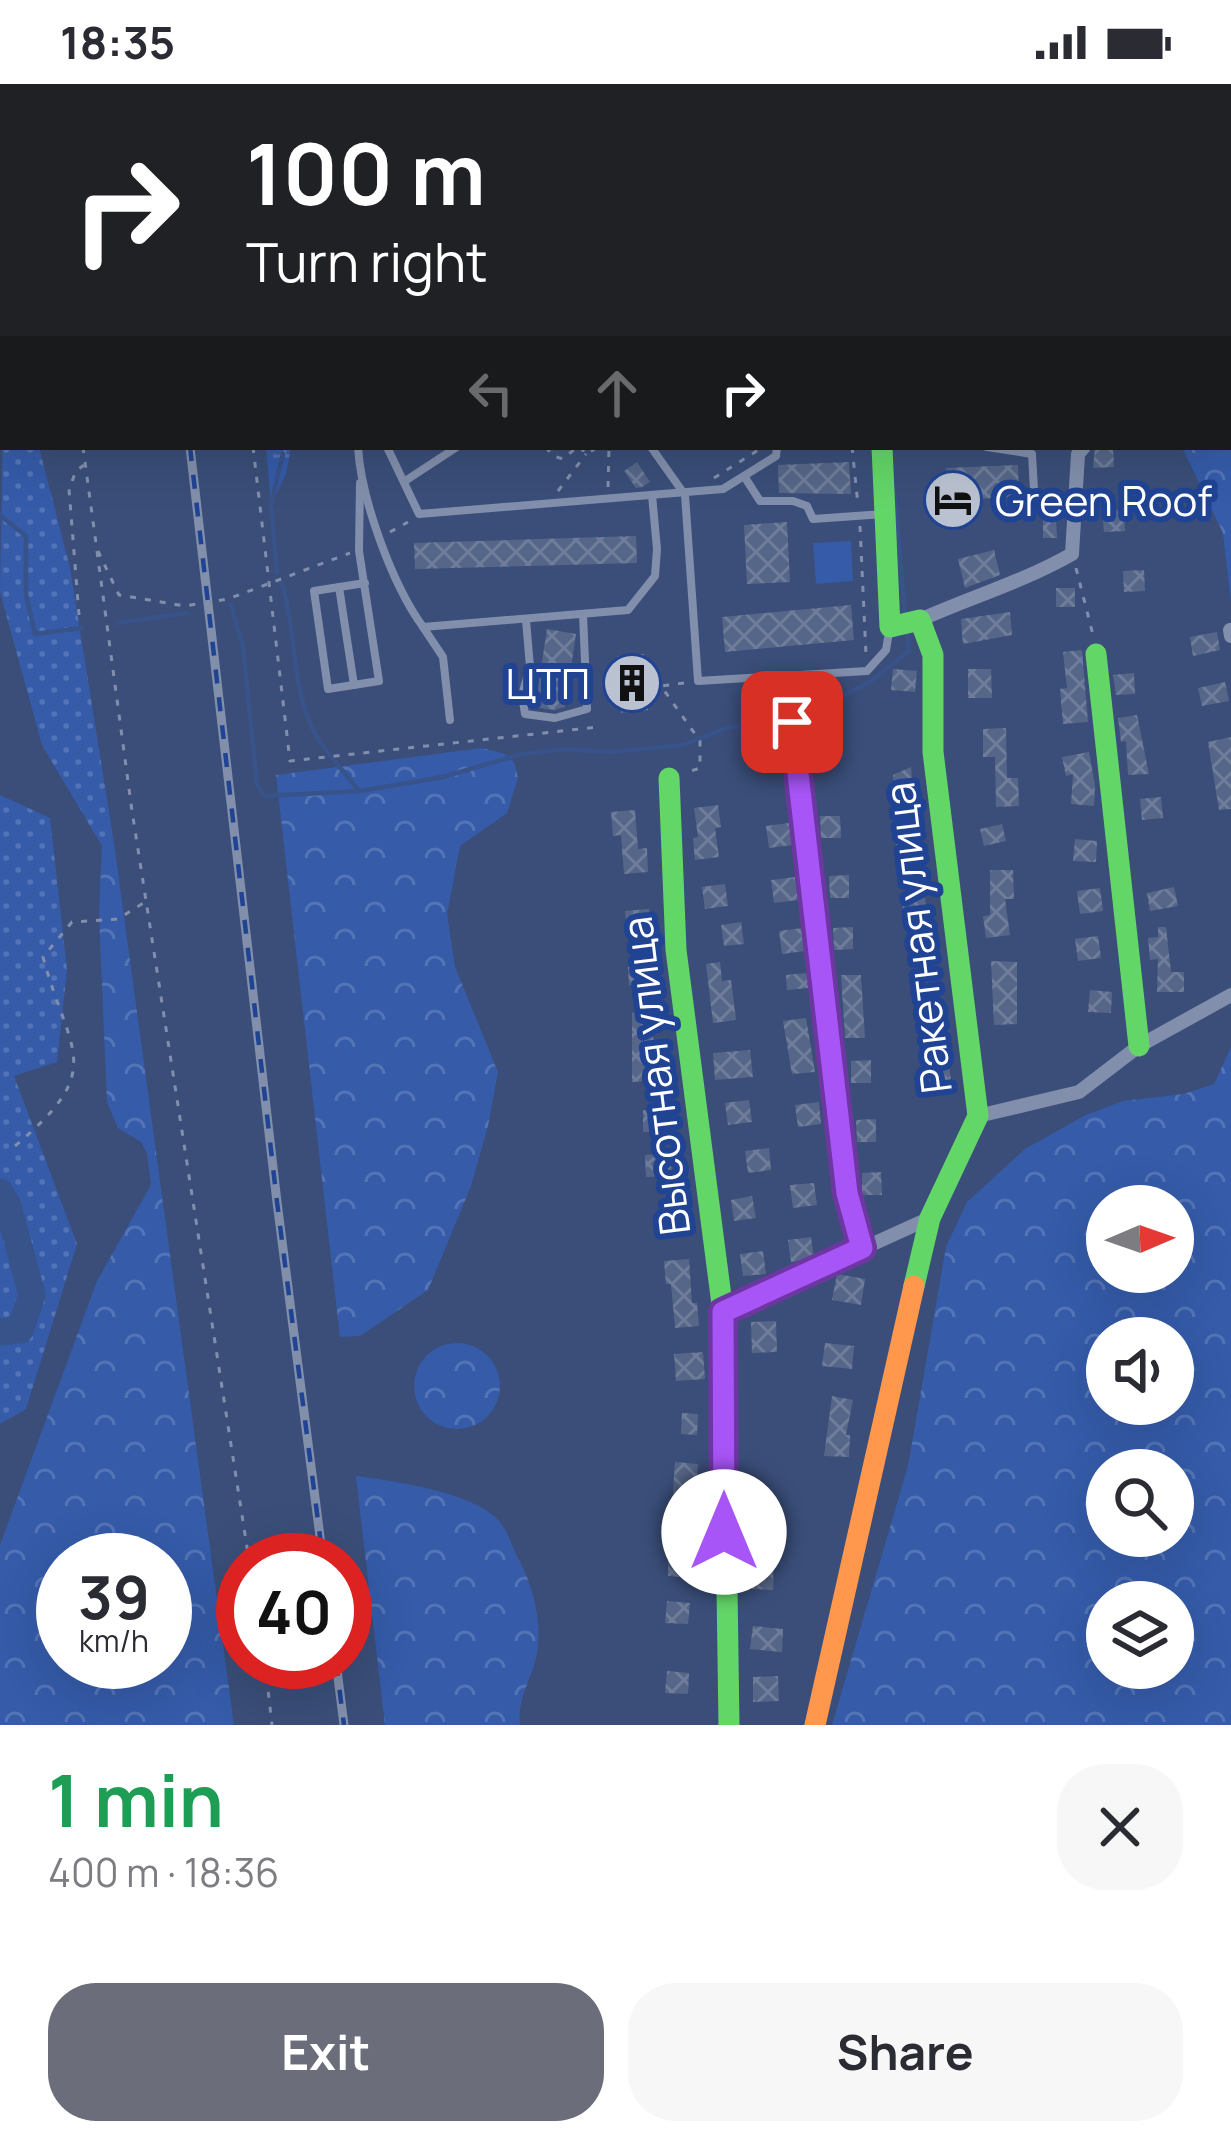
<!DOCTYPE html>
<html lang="en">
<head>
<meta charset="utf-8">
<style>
  body { margin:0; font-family:Manrope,sans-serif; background:#f7f7f7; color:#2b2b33; height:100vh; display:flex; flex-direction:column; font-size:45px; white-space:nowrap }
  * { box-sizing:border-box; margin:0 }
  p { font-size:39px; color:#7c7c81 }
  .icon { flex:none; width:66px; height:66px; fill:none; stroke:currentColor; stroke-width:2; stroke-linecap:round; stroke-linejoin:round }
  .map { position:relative; height:1641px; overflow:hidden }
  .side { display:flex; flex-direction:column; background:#fff; flex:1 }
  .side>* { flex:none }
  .top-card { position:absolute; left:0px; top:0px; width:1233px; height:366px; box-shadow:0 12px 48px #0002; background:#202124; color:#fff; overflow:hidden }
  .needle { width:78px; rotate:88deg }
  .buttons { position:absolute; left:1086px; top:1101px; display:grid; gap:24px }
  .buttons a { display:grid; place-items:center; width:108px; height:108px; border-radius:50%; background:#fff; box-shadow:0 12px 48px #0002; font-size:60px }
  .speed { position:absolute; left:36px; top:1449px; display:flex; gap:24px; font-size:60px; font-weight:700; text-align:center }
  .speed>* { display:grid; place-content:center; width:156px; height:156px; border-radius:50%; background:#fff; box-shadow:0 12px 48px #0002; line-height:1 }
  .speed small { font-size:30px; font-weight:400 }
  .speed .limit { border:18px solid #d22; background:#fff; color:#111 }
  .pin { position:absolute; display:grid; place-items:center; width:102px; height:102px; color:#fff; margin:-51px; border-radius:24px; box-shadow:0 6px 18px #0006 }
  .me { position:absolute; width:132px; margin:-66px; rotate:0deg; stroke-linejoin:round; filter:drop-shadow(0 0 9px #0008) }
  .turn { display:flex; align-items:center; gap:42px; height:252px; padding:0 48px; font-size:54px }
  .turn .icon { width:156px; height:156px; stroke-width:2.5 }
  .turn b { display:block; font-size:84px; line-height:102px }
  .lanes { display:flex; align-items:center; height:114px; padding:0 48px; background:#0003; justify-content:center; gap:60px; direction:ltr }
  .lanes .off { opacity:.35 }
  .round { display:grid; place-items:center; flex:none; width:126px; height:126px; border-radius:48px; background:#f7f7f7 }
  .summary { display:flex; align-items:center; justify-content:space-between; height:204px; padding:0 48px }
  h1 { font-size:72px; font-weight:700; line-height:90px; color:#1e9e55 }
  .cta { display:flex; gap:24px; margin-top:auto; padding:24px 48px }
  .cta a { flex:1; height:138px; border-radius:48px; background:#6b6e7a; color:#fff; font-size:48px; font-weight:700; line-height:138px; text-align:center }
  .cta a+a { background:#f7f7f7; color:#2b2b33 }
  .status { display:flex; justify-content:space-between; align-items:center; height:84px; padding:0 60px; background:#fff; direction:ltr }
  .status svg { height:33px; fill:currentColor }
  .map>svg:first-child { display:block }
</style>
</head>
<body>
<div class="status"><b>18:35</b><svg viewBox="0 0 49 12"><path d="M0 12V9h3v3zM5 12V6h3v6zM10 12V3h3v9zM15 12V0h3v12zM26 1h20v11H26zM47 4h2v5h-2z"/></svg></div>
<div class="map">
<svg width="1231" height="1641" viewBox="0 0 1231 1641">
  <defs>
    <pattern id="grass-dots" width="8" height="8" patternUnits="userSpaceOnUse" patternTransform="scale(3)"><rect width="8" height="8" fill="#355ba9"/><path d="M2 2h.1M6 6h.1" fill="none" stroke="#5374b6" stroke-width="1.8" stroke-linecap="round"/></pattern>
    <pattern id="forest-crowns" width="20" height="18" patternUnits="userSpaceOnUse" patternTransform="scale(3)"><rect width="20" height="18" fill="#355ba9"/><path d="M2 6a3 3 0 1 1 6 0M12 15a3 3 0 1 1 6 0" fill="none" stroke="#5374b6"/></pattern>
    <pattern id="wetland-marsh" width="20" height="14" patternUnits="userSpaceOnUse" patternTransform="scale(3)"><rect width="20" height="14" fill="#355ba9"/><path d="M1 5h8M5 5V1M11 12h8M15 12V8" fill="none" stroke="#5374b6"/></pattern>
    <pattern id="building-cross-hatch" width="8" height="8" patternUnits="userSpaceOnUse" patternTransform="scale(3)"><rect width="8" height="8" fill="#566688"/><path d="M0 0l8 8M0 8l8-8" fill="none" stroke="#6f7d9a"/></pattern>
  </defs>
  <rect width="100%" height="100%" fill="#3a4e79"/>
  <g fill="url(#grass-dots)">
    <path d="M3 343V363H39L70 484 114 759 102 762 42 661 0 508Z"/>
    <path d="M0 711 50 734 67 886 57 978 14 992 77 1160 26 1325 0 1340Z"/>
  </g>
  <g fill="url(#forest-crowns)" fill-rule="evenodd">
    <path d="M1230 214 1231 215V518L1223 449 1182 363H1230Z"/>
    <path d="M482 664 505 670 514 678 518 694 507 729 460 762 447 830 455 883 498 988 488 1042 471 1102 428 1206 360 1252 340 1253 276 691Z"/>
    <path d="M114 759 234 1641H0V1461L97 1197 151 1101 147 1069 141 1058 118 1044 107 1018 99 831 102 762ZM165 1476V1578H63V1476Z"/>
    <path d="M1231 963V1641H832L908 1382 946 1163 967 1118 1025 1065 1086 1031 1123 1017 1184 1010 1214 1000ZM1173 1122V1188H1107V1122ZM1173 1254V1320H1107V1254ZM1173 1386V1452H1107V1386ZM1173 1518V1584H1107V1518Z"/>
    <circle cx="457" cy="1302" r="43"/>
    <path d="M356 1392C393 1397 473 1408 498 1436 508 1446 513 1466 520 1478 534 1505 542 1539 537 1569 532 1596 517 1613 520 1641H385Z"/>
  </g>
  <path fill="url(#wetland-marsh)" d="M266 363H291L286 390 271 420Z"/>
  <path fill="#355ba9" d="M851 457 853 497 816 500 813 459Z"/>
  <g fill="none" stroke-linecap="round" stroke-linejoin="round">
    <g stroke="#38528a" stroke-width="4.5">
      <path d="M894 405 905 531"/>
      <path d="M0 431 26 452V510L35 550 83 544"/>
      <path d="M277 489 271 420 283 370"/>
      <path d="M282 500C296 545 291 594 310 639 320 663 343 686 359 707"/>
      <path d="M231 521 243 563 257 700 264 712 360 707 443 693 518 671 563 665 611 668 683 661 726 644 766 640 833 616 867 600 909 567 907 551"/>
      <path d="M117 539 187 529"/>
      <path d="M0 1120 8 1122"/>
    </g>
    <path stroke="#38528a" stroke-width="27" d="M0 1108 8 1122 32 1211 20 1246 0 1248"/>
  </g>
  <g fill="url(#building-cross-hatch)">
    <path d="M1095 363H1113L1114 383 1093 384Z"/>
    <path d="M637 378 650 398 642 403 636 404 624 387Z"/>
    <path d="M849 378 851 410 779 409 778 381Z"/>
    <path d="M1018 381 1019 413 972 415V426L948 427 946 384Z"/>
    <path d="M1043 413H1055L1057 454H1043Z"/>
    <path d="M1124 426 1125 447 1104 448 1102 427Z"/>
    <path d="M787 438 790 498 747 500 744 441Z"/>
    <path d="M636 452 637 479 415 485 414 459Z"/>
    <path d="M994 466 1000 491 965 504 958 475Z"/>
    <path d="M1144 486 1145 507 1124 508 1123 487Z"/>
    <rect x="1056" y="504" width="19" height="19"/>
    <path d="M851 521 854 556 725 568 722 533Z"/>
    <path d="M1010 528 1012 551 963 560 961 535Z"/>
    <path d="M547 545 576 550 565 623 554 626 535 623Z"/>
    <path d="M1217 548 1220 566 1193 572 1190 553Z"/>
    <path d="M1082 566 1088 638 1063 640 1060 605 1067 604 1063 568Z"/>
    <path d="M644 570 648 626 621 629 617 572Z"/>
    <path d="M893 585 917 587 915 608 891 606Z"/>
    <path d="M968 585H991L992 614H968Z"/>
    <path d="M1134 589 1135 610 1116 611 1113 591Z"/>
    <path d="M1225 598 1229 617 1202 622 1198 604Z"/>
    <path d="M838 629 841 656 813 659 810 632Z"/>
    <path d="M1137 631 1149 690 1128 691 1126 657 1121 658 1118 634Z"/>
    <path d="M1006 644 1007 694H1018L1019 722 996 723 995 673H983V645Z"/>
    <path d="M1231 653V725L1219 726 1208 658Z"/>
    <path d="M783 657 786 680 767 682 765 660Z"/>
    <path d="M1089 668 1095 701 1094 722 1071 720 1073 690 1066 692 1062 673Z"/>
    <path d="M911 683 913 710 894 711 893 691Z"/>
    <path d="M1161 713 1163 734 1142 736 1140 715Z"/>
    <path d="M718 721 721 743 715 744 719 773 695 776 693 754 698 753 694 724Z"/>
    <path d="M635 726 638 765 647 764 648 788 624 790 621 751 613 752 611 728Z"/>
    <path d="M820 732H840L841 754H821Z"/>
    <path d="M789 739 792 761 769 764 766 742Z"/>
    <path d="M917 740 920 762 897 765 894 743Z"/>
    <path d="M1002 740 1006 757 984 762 980 745Z"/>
    <path d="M1075 755 1097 757 1096 778 1073 777Z"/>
    <path d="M990 786H1013L1014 815H1005L1010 851 986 854 983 832 990 831Z"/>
    <path d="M849 791V814H830L829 792Z"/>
    <path d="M795 793 798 816 774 819 771 796Z"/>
    <path d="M725 800 728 822 705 825 702 803Z"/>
    <path d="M1174 803 1178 822 1150 827 1147 809Z"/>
    <path d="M1100 804 1103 827 1080 830 1077 807Z"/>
    <path d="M925 814 928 836 905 839 902 817Z"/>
    <path d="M649 825 651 848 627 850 625 827Z"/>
    <path d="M741 838 744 860 724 862 721 841Z"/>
    <path d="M853 843V865L834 866 833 844Z"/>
    <path d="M1158 843H1166L1171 888H1184V908H1157L1158 875 1150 876 1148 854 1158 853Z"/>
    <path d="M802 844 805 867 782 870 779 847Z"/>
    <path d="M1098 852 1101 874 1078 877 1075 855Z"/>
    <path d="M991 877 1017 878V940L994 941Z"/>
    <path d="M720 878 722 897 731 896 736 936 713 939 706 880Z"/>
    <path d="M654 882 655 900 629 901 628 883Z"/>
    <path d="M938 888 940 910 917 913 914 890Z"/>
    <path d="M807 889 809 904 787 906 786 891Z"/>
    <path d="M841 891H861L865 954H845Z"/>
    <path d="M1090 906 1112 908 1111 929 1088 928Z"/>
    <path d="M656 927 658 950 653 951 657 996 632 998V929Z"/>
    <path d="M806 934 815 988 792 990 783 937Z"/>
    <path d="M943 936 946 958 922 961 920 939Z"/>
    <path d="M750 966 753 993 715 996 713 969Z"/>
    <path d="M871 976V999H851V977Z"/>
    <path d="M949 982 952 1004 929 1007 926 985Z"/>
    <path d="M749 1016 752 1038 728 1041 725 1019Z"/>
    <path d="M819 1018 821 1040 798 1043 795 1021Z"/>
    <rect x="643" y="1026" width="20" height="22"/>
    <path d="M876 1035V1058H857L856 1036Z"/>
    <path d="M769 1064 771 1086 748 1089 745 1067Z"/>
    <path d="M671 1069 672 1092 646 1093 645 1071Z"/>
    <path d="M881 1088 882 1111H862V1089Z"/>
    <path d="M814 1099 817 1121 793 1124 790 1101Z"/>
    <path d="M752 1112 756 1134 734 1137 731 1116Z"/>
    <path d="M681 1126 683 1149 659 1151 657 1128Z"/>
    <path d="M811 1153 814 1174 791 1178 788 1156Z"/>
    <path d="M763 1167 766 1190 743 1192 740 1170Z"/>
    <path d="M689 1175 692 1219H697L699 1242 675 1244 671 1200H666L664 1177Z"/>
    <path d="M837 1190 865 1195 861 1221 832 1216Z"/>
    <path d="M776 1237 777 1268 752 1269 751 1238Z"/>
    <path d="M825 1259 854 1262 852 1285 822 1282Z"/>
    <path d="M703 1268 705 1295 676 1297 674 1270Z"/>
    <path d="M832 1312 853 1316 846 1351H850L849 1373 824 1372Z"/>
    <path d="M682 1329 698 1330 697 1351 681 1350Z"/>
    <path d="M675 1378 698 1380 691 1494 668 1492V1421H672Z"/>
    <path d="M753 1416 774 1417 773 1449 751 1447Z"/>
    <path d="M754 1473 774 1474 773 1506 752 1505Z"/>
    <path d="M667 1517 690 1519 688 1540 665 1539Z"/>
    <path d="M753 1542 783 1545 782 1568 750 1565Z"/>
    <path d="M667 1587 689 1589 688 1610 665 1609Z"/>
    <path d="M778 1592 779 1617 753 1618V1593Z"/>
  </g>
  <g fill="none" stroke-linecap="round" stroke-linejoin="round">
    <g stroke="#828fac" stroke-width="3" stroke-dasharray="6 9" stroke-linecap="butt">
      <path d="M313 0 317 3"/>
      <path d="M839 0 844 3"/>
      <path d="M1187 0 1190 3"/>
      <path d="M239 3V0"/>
      <path d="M442 3 446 0"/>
      <path d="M763 3 767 0"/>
      <path d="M1230 48 1231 49"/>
      <path d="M0 203 3 205"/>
      <path d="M83 363 132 727 249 1476"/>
      <path d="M253 363 290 677 598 643"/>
      <path d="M546 363 553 372 563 375 577 363"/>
      <path d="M580 363 586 370 598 363"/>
      <path d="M852 363 858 421"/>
      <path d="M714 394 763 363"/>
      <path d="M608 403 609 363"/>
      <path d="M558 407 586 370"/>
      <path d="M860 442 866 571"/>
      <path d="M390 448 408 438"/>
      <path d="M98 467 119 511 185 522 228 515 350 469"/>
      <path d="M1076 484 1093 551"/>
      <path d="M79 531 69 405 76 387 84 381"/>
      <path d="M684 599 661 602 700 657V684L685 689"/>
      <path d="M15 1062C108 984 69 970 43 873L72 838 118 835 145 818"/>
      <path d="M265 1578 272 1641"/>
    </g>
    <g stroke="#828fac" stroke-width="8">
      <path d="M506 0 508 3"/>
      <path d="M672 0 675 3"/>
      <path d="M358 363C361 415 392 500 423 543L628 526 655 492 657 465 652 411"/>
      <path d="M387 363 419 430 723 405 776 372 777 363"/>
      <path d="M651 363 685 411 698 597 867 587 886 566 889 548"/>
      <path d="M987 363 1032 370 1035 424"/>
      <path d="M744 392 760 417H793L807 422 813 435 884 430"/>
      <path d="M405 397 457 363"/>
      <path d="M360 399 359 467 379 597 328 605 314 507 365 499"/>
      <path d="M339 503 354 601"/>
      <path d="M526 536 530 583 522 611 525 630 555 634 587 625 583 530"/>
      <path d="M423 543 443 573 450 636"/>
    </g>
    <g stroke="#828fac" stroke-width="14">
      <path d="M695 0 697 3"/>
      <path d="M896 0 898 3"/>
      <path d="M939 3 944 0"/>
      <path d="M920 536C971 513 1023 498 1072 470L1078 370 1084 363"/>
      <path d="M1230 546 1231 552"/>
      <path d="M792 638 847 1109 862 1164"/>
      <path d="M978 1032 1079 1008 1139 962 1231 911"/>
      <path d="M723 1228 930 1134"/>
    </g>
    <g stroke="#63d668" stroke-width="21">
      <path d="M1230 17 1231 18"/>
      <path d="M882 363 890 543 920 536 933 571V668L978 1032 930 1134 914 1202"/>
      <path d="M1096 570 1139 962"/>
      <path d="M669 694 676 866 723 1228 729 1641"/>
    </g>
    <g stroke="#ff974d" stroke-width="21">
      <path d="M1214 0 1217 3"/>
      <path d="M815 1641 914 1202"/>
    </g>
    <defs>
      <g id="rail">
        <path d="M135 0 136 3"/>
        <path d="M190 363 277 1118 323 1476"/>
        <path d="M336 1578 344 1641"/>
      </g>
    </defs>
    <use href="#rail" stroke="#828fab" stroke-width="9"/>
    <use href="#rail" stroke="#204493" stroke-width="4.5" stroke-dasharray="14" stroke-linecap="butt"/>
  </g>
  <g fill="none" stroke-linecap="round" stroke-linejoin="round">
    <defs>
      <path id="route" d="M724 1448 723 1228 862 1164 847 1109 792 638"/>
    </defs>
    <use href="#route" stroke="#6d37a1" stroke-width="30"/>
    <use href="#route" stroke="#a855f7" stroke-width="21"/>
  </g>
  <defs>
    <symbol id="hotel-disc" viewBox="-11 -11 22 22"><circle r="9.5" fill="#bac1d0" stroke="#204493"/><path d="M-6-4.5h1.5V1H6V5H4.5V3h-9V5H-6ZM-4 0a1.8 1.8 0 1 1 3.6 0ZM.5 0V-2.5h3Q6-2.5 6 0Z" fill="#111"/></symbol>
    <symbol id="building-disc" viewBox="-11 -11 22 22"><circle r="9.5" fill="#bac1d0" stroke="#204493"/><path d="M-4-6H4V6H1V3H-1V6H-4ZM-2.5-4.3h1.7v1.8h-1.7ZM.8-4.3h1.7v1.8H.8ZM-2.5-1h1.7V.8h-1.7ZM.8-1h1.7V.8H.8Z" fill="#111"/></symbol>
  </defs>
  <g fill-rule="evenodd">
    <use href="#hotel-disc" x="920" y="383" width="66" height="66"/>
    <use href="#building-disc" x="599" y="566" width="66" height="66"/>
  </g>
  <g text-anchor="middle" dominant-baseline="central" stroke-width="12" stroke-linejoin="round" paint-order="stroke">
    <g font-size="42" fill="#fff" stroke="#204493" text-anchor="start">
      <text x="995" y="416">Green Roof</text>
      <text x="590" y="599" text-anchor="end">ЦТП</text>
    </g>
    <g font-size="42" fill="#fff" stroke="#204493">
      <text transform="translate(917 854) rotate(-97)">Ракетная улица</text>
      <text transform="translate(655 992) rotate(-97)">Высотная улица</text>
    </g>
  </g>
</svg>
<div class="buttons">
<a><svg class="needle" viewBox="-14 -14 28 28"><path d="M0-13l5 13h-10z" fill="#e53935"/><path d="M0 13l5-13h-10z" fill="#7c7c81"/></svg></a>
<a><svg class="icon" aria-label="sound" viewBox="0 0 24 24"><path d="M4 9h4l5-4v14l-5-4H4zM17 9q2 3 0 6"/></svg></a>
<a><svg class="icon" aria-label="search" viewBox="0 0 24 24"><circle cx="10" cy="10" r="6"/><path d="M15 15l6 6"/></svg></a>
<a><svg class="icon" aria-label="layers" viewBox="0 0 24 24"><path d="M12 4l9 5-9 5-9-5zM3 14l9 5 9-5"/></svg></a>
</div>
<div class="speed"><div>39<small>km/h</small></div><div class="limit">40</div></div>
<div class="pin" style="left:792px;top:638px;background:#d93025"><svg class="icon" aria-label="arrive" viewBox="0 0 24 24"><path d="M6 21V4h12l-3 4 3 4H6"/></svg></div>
<svg class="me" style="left:724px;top:1448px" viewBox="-20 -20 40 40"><circle r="19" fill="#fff"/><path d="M0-13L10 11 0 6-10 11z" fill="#a855f7"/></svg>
<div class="top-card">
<div class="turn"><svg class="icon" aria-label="right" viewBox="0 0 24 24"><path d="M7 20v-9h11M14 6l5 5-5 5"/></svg><div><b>100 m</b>Turn right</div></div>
<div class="lanes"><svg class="icon off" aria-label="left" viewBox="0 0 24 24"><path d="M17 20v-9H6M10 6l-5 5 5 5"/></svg><svg class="icon off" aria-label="ahead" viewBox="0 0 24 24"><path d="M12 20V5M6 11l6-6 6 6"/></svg><svg class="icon" aria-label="right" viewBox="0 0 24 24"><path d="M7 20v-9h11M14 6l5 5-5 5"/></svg></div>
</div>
</div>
<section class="side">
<div class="summary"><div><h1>1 min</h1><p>400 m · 18:36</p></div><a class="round"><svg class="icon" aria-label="close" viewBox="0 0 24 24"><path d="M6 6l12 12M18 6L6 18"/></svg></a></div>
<div class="cta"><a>Exit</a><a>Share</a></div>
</section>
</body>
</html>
